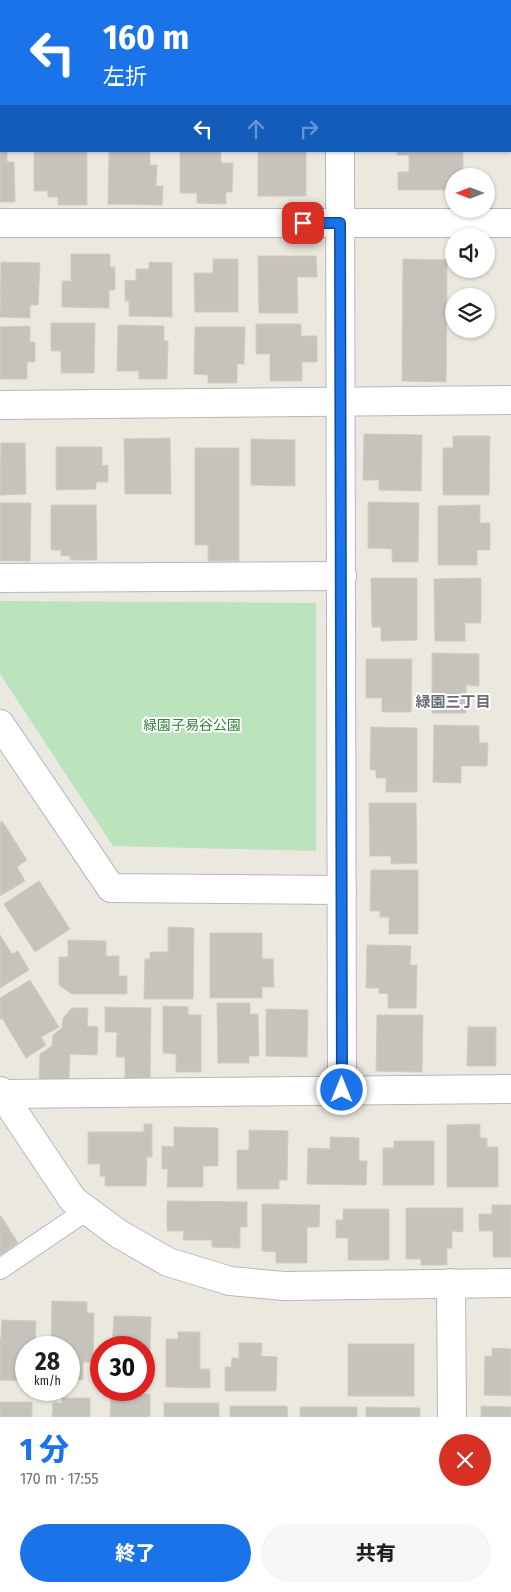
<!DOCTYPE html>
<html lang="ja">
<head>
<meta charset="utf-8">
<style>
  body { margin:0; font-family:"Fira Sans Condensed","Noto Sans JP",sans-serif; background:#f6f6f6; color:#202124; height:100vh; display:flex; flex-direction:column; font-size:19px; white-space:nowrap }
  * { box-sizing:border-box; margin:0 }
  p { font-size:16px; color:#757577 }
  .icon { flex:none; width:28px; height:28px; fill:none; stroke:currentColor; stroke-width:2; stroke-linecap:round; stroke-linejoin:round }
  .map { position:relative; height:1417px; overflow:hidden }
  .panel { display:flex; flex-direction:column; background:#fff; flex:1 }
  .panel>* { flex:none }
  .hud { position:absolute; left:0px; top:0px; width:511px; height:152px; box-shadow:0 1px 4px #0004; background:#1a73e8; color:#fff; overflow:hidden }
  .needle { width:32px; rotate:270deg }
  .controls { position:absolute; left:445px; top:168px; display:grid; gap:10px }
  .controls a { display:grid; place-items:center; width:50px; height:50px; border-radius:50%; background:#fff; box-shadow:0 1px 4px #0004; font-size:25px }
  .speed { position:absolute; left:15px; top:1336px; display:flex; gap:10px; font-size:25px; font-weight:700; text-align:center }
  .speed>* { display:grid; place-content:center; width:65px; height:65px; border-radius:50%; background:#fff; box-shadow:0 1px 4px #0004; line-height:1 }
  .speed small { font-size:12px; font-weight:400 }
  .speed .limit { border:8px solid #d22; background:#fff; color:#111 }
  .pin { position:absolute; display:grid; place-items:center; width:42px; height:42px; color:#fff; margin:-21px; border-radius:10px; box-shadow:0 2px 8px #0006 }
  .me { position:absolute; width:55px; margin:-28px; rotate:0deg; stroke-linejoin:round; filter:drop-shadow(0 0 4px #0008) }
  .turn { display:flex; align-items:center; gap:18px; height:105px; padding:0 20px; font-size:22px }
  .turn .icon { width:65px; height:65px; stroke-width:2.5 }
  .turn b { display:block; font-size:35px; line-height:42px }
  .lanes { display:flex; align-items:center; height:48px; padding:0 20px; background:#0003; justify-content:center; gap:25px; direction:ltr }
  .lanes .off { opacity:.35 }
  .round { display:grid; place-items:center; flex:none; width:52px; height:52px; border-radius:26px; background:#f6f6f6 }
  .summary { display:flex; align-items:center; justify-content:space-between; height:85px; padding:0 20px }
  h1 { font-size:30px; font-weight:800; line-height:38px; color:#1a73e8 }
  .action { display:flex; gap:10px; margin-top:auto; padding:10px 20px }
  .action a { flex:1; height:58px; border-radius:30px; background:#1a73e8; color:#fff; font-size:20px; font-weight:800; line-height:58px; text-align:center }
  .action a+a { background:#f6f6f6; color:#202124 }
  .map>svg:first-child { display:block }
</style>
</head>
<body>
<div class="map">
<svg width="511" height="1417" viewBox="0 0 511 1417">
  <rect width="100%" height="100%" fill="#ebe9df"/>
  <path fill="#bbe3bc" d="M0 601 316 603V851L113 846 0 674Z"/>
  <g fill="#c6c3bc" stroke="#d0cbbd">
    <rect x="8" y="0" width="54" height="1"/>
    <path d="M189 0H264L189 1Z"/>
    <rect x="417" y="0" width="55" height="1"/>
    <path d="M0 149 1 151H7V162H14L15 202H0Z"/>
    <path d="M34 151H87V205H58V197H48V191H34Z"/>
    <path d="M109 151H150V165H157L156 186H163L162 205 108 204Z"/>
    <path d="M180 151H221V163H233L232 192H226V204L197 203V193H180Z"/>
    <rect x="258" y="151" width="48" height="45"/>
    <path d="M397 151H463V176H454V190H398V172H409V155H397Z"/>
    <path d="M71 254H110V267H115V290H109V308L62 307V281H71Z"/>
    <path d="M258 256H316L317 277H297L298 313H259Z"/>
    <path d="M213 259H238V312H195L194 273H213Z"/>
    <path d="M403 259 447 260 446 382 402 381Z"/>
    <path d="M1 262 40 263 38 305H30V318L0 317Z"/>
    <path d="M149 262 172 263V317L129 316V301H125V280L136 281V269H149Z"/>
    <path d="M51 323H95L94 373H61V351H51Z"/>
    <path d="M256 324H301V336H317V362H302V381H270V354H256Z"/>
    <path d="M118 325 164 326V341H168L167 379H139V371H117Z"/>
    <path d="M30 326V342H35V362H27V379H0V327Z"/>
    <path d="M195 327H245L244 364H237V383H208V375L194 374Z"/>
    <path d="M364 434 422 435 421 491 379 490V480H363Z"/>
    <path d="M453 436H490L489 495H443V448H453Z"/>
    <path d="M170 438 171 494H125L124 439Z"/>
    <path d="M251 439 295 440V486L251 485Z"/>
    <path d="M1 443H25L26 494 0 495Z"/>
    <path d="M56 447H102V466L108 465V482H96V489L56 490Z"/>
    <path d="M195 448H239V561H208V545H195Z"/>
    <path d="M368 502 419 503 418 562H392V549L368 548Z"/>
    <path d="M0 503H31L30 561H0Z"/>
    <path d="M51 505H96L97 560H70V556H61V550H51Z"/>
    <path d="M480 505V523H490V550H477V565H438V506Z"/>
    <path d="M371 578H417V640L381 641V627H372Z"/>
    <path d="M481 578V623H465V641H435L434 579Z"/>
    <path d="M432 653 479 654V686L466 685V713H432Z"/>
    <path d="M366 659H412L411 712H382V698H366Z"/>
    <path d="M434 725 479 726V743H488L487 766H461V783L433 782Z"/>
    <path d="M371 727 417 728V792H386V778H376V770H370Z"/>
    <path d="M369 803H416L417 863 391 864V856H370Z"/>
    <path d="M2 821 27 860 17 867 25 881 0 896V822Z"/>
    <path d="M371 870H418V934H389V917H380V911H370Z"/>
    <path d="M39 881 70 929 35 952 4 904Z"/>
    <path d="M168 927 194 928 193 999H144L145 959H150V952H168Z"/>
    <path d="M210 933H262V959H273L274 987H262V998H210Z"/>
    <path d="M0 935 12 954 18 951 29 970 0 988Z"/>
    <path d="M68 940 106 941V956H119V976H127V994H72L59 985V957H68Z"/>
    <path d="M367 945 411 946 410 965H417L416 1008H388V994L379 993V988H366Z"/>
    <path d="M30 980 59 1027 41 1037 46 1045 26 1058 2 1018 0 1020V998Z"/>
    <path d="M217 1003H250V1014H258L259 1056H249V1063H218Z"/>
    <path d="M163 1006 188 1007V1015H201V1072H176V1054L163 1053Z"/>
    <path d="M105 1007 151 1008 150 1079H125V1057H116L117 1032H105Z"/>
    <path d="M72 1008H88L87 1026 98 1027 97 1055 70 1054 69 1080 39 1079 40 1054 52 1046 53 1035 62 1028 63 1018Z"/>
    <path d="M266 1009 308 1010 307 1057 266 1056Z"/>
    <path d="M377 1015H423L422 1072 376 1071Z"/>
    <path d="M468 1027H496V1066H467Z"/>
    <path d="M144 1124H152V1157H147L146 1186H105V1176H100V1164H88V1132H144Z"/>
    <path d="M480 1124V1138H487V1147H498V1187H447V1125Z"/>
    <path d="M174 1127 218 1128V1166H203V1187H167L168 1169H162V1146L174 1147Z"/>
    <path d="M249 1130 288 1131 287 1180H279V1189H237V1150H249Z"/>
    <path d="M330 1137 359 1138V1161H367L366 1185 307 1184 308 1148 330 1149Z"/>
    <path d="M394 1141H434V1185H383V1148H394Z"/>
    <path d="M167 1201 247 1202V1227H240V1248L212 1247V1240H183L184 1231H167Z"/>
    <path d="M262 1204 320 1205 319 1227H307V1263H276V1252L262 1251Z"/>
    <path d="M492 1205H511V1257H493V1231H479V1214H492Z"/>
    <path d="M406 1208H463V1232L452 1231V1248H447V1265H421V1259H406Z"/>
    <path d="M343 1209H389V1260H348V1238H336V1220H343Z"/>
    <path d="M1 1216 18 1243 0 1255V1217Z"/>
    <path d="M52 1301 87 1302V1313H94L93 1362H83V1380H69V1348H51Z"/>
    <path d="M114 1316 151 1317 149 1376H144V1348H112Z"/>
    <path d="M2 1320 36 1321 35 1348H26V1381L0 1380V1338H1Z"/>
    <path d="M178 1332H200V1369H210V1388L166 1387V1339H178Z"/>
    <path d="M239 1343H262L261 1356 277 1357 276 1391H225V1367H231L232 1358H239Z"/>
    <rect x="348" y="1344" width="66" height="52"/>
    <path d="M492 1348 511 1349V1396L484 1395 485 1356H492Z"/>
    <path d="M111 1394H150V1417H110Z"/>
    <path d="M62 1398H90V1417H52L53 1403H62Z"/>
    <rect x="0" y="1402" width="32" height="15"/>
    <rect x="164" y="1403" width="55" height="14"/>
    <path d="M230 1406H287L288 1417H230Z"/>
    <path d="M481 1406 511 1407V1417H481Z"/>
    <rect x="300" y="1407" width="57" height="10"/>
    <path d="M366 1407 420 1408V1417H366Z"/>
  </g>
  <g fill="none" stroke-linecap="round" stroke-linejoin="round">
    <defs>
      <path id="service" d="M0 1269 87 1210"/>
      <g id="minor">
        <path d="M339 0 340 1"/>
        <path d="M163 1V0"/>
        <path d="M510 38H511"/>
        <path d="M0 40H1"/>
        <path d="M340 151 342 1090"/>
        <path d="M0 223H511"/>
        <path d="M0 405 511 400"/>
        <path d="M0 578 342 576"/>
        <path d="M0 724 111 888 342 890"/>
        <path d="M2 1094 511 1089"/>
        <path d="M451 1283 452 1417"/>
      </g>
      <path id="tertiary" d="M0 1091 73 1200 119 1234 168 1262 230 1281 284 1286 511 1283"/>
    </defs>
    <use href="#service" stroke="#b5b7bc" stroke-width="22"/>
    <use href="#minor" stroke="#b5b7bc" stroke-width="30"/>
    <use href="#tertiary" stroke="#b5b7bc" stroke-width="30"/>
    <use href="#service" stroke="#fff" stroke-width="20"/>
    <use href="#minor" stroke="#fff" stroke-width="28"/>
    <use href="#tertiary" stroke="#fff" stroke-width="28"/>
  </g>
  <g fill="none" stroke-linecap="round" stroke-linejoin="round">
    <defs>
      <path id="route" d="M303 223H340L342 1090"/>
    </defs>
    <use href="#route" stroke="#114b97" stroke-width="12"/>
    <use href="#route" stroke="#1a73e8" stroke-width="9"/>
  </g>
  <g text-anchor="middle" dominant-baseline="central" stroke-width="4" stroke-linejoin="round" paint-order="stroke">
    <g font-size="14" fill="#34833b" stroke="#fff">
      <text x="192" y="725">緑園子易谷公園</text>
    </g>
    <g font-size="15" font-weight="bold" fill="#696d72" stroke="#fff">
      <text x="453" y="702">緑園三丁目</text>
    </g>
  </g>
</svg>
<div class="controls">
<a><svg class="needle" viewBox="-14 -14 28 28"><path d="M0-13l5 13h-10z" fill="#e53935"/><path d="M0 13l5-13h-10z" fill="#757577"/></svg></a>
<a><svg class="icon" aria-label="sound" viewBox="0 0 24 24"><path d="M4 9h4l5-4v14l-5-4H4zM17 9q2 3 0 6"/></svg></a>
<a><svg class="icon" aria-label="layers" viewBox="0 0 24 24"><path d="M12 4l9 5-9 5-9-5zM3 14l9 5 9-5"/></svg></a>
</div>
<div class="speed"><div>28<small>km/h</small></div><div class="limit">30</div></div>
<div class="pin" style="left:303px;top:223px;background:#d93025"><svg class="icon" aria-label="arrive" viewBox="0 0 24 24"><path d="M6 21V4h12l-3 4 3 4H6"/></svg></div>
<svg class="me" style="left:342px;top:1090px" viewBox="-20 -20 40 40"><circle r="17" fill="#1a73e8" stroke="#fff" stroke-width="3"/><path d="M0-11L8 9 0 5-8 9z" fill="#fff"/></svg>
<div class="hud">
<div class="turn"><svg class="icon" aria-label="left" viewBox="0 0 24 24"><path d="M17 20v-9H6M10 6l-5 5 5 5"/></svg><div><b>160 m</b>左折</div></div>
<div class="lanes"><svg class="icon" aria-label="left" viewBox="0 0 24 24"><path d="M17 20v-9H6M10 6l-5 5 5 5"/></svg><svg class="icon off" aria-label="ahead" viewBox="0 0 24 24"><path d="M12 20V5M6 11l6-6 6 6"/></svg><svg class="icon off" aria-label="right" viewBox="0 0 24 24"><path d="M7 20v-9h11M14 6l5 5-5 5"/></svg></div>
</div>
</div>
<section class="panel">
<div class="summary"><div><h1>1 分</h1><p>170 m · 17:55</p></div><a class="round" style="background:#d93025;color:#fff"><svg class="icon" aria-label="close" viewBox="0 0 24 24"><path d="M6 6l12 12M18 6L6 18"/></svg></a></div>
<div class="action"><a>終了</a><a>共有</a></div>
</section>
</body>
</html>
